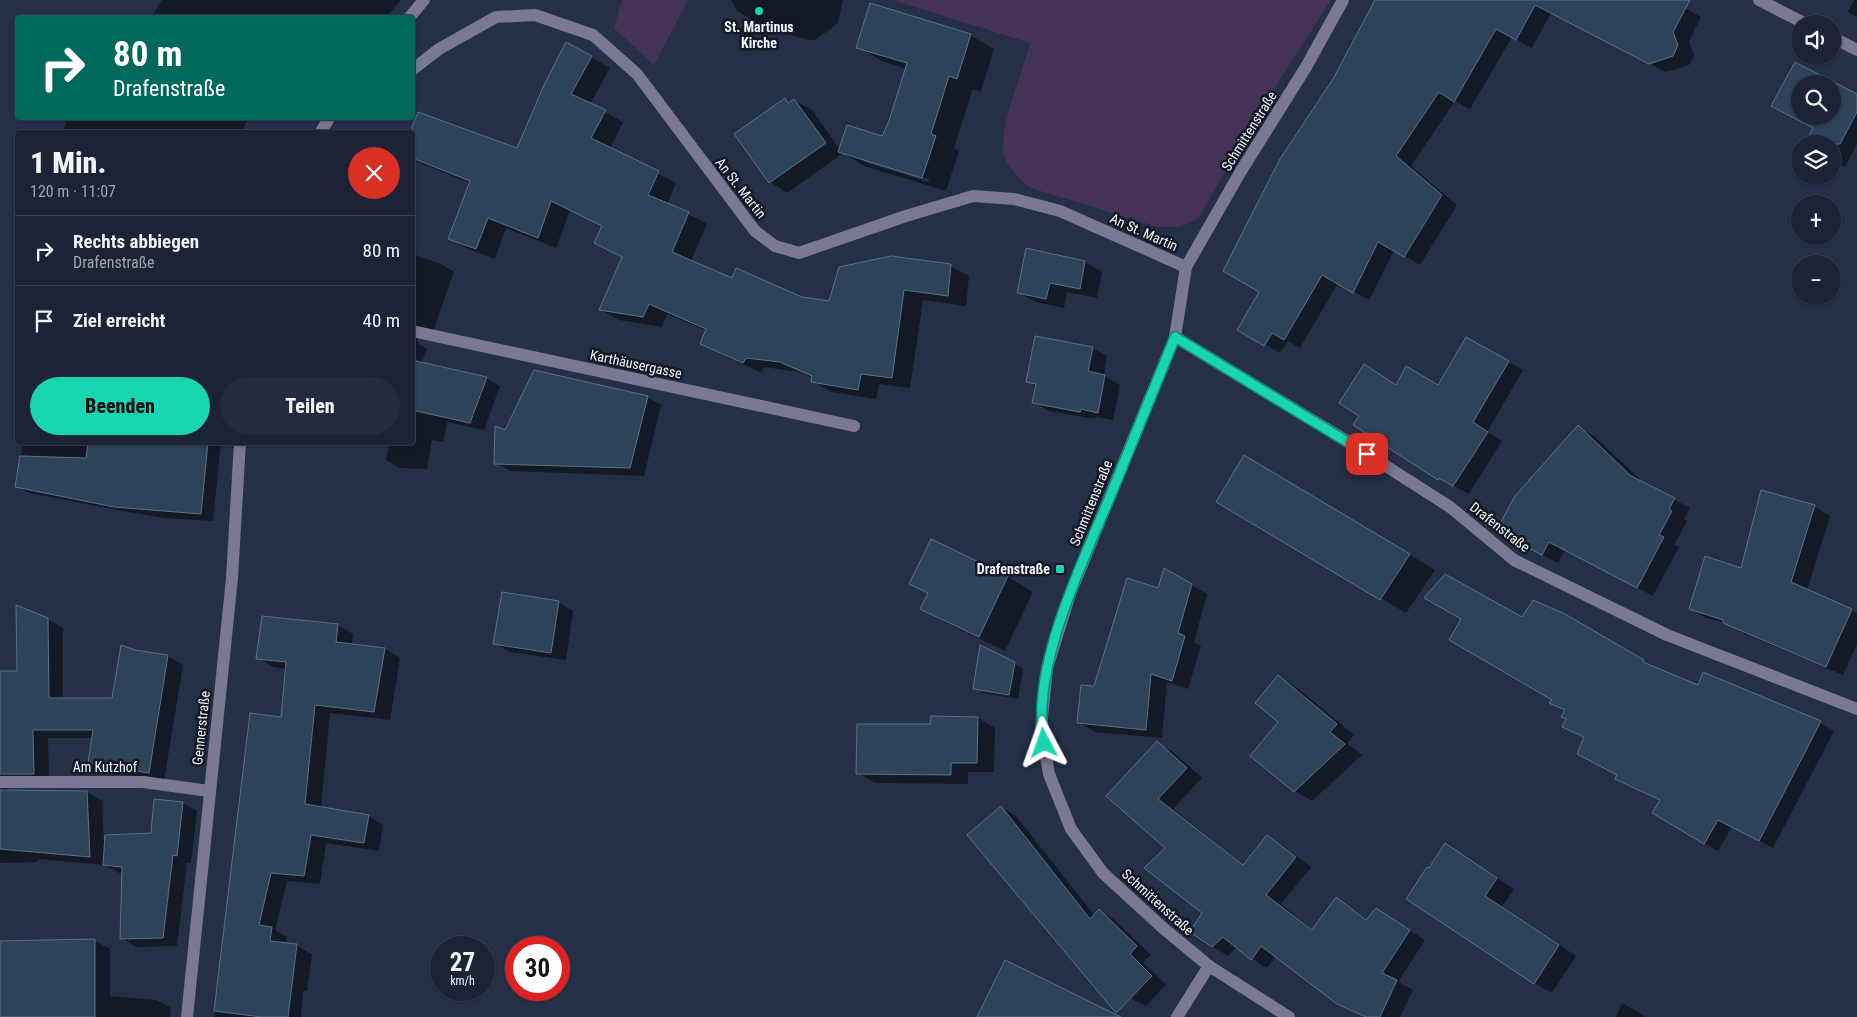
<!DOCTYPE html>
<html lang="de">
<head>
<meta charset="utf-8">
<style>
  body { margin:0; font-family:"Roboto Condensed",sans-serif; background:#252b3e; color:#f1f3f6; height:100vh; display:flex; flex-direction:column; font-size:19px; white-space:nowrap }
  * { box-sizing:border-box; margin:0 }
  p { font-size:16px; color:#a0a4ad }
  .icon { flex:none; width:28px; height:28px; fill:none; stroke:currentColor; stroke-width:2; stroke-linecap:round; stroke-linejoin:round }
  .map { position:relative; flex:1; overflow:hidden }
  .drawer { position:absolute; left:15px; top:130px; width:400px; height:315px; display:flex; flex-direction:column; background:#1c2336; border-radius:5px; box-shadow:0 1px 4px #0004,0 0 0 1px #3a4051 }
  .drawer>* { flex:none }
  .guide { position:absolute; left:15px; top:15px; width:400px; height:105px; border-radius:5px; box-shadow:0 1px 4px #0004,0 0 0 1px #3a4051; background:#00695c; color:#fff; overflow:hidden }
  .fabs { position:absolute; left:1791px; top:15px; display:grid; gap:10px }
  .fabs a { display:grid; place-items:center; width:50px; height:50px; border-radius:50%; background:#1c2336; box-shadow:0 1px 4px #0004,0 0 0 1px #3a4051; font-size:25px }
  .speed { position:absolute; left:430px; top:936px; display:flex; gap:10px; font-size:25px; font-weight:700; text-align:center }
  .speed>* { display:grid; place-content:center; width:65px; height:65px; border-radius:50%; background:#1c2336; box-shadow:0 1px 4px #0004,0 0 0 1px #3a4051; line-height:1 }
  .speed small { font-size:12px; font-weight:400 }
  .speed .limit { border:8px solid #d22; background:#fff; color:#111 }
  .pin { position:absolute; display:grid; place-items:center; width:42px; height:42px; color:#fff; margin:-21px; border-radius:10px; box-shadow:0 2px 8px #0006 }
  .me { position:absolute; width:55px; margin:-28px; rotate:356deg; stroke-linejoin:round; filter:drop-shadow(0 0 4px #0008) }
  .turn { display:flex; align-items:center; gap:18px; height:105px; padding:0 15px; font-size:22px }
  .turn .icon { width:65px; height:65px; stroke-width:2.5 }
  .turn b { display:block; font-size:35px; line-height:42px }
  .round { display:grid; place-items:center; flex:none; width:52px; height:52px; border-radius:26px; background:#252b3e }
  .summary { display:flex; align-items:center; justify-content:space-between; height:85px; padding:0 15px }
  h1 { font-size:30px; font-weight:800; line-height:38px }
  .action { display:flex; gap:10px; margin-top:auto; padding:10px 15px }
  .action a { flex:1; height:58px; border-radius:30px; background:#1ad5b2; color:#111; font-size:20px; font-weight:800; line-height:58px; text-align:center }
  .action a+a { background:#252b3e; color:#f1f3f6 }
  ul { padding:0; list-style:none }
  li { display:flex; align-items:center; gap:15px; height:70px; padding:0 15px; border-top:1px solid #3a4051 }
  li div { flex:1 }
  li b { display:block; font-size:19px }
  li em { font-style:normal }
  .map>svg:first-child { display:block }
</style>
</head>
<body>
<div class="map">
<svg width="1857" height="1017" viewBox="0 0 1857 1017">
  <rect width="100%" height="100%" fill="#262f48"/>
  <g fill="#453257">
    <path d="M622 0H688L654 65 614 28Z"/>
    <path d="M893 0H1331L1259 112 1199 218 1180 227H1158L1031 188C1019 179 1009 170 1004 155 997 132 1024 68 1030 43Z"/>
  </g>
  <g fill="#0007" fill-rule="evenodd">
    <path d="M162 0H401L386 18H155L152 16Z"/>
    <path d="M731 0H843L838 22 831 29 814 40H808L767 28 737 11Z"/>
    <path d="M1376 0H1670L1701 17 1689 41 1694 55 1689 65 1666 72 1551 13 1532 48 1512 37 1470 109 1455 101 1411 166 1457 205 1420 265 1394 250 1369 300 1338 283 1300 348 1288 341 1280 353 1239 329 1261 292 1346 59Z"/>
    <path d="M1854 0H1857V17L1848 12Z"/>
    <path d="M970 35 994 49 981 92 973 89 954 148 959 151 946 191 864 166 843 153 787 193 770 182 736 135 785 99 791 103 794 100 812 110 840 150 883 137 890 122 906 69 882 61 858 47ZM864 159 929 179 928 182 864 162Z"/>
    <path d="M591 57 610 68 590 104 623 122 610 149 676 183 667 204 688 214 707 224 691 261 733 279 801 298 830 302 950 266 969 276 966 306 923 300 910 388 879 384 876 399 831 392 813 381V378L799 372 764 367 762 373 720 354 702 343 707 331 667 314 662 327 619 320 600 310 623 258 595 243 603 227 570 210 556 248 506 228 495 259 468 249 450 238 470 183 422 164 412 159V132L419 114 518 150Z"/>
    <path d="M1796 63 1857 95V144L1845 167 1832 161V144L1814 128 1786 113ZM1800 84H1832V116H1800Z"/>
    <path d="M67 118H247L243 132H63Z"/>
    <path d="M412 254 441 264 454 272 433 331 417 337 419 344 427 349 421 364 486 378 500 386 484 430 447 422 443 442 432 440 427 469 399 468 386 460 390 442H412Z"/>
    <path d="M1085 262 1102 272 1097 298 1067 292 1064 308 1036 302 1018 292Z"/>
    <path d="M1466 339 1523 370 1487 432 1502 441 1469 494 1439 478 1355 424 1397 386H1438Z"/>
    <path d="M1092 348 1107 356 1104 376 1120 385 1113 420 1096 417 1095 419 1049 411 1034 402 1037 387 1027 381Z"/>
    <path d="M647 397 661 405 644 476 510 471 496 463 506 432Z"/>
    <path d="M1578 427 1594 436 1645 484 1690 508 1684 519 1687 521 1674 545 1679 547 1653 596 1565 550 1558 563 1514 540Z"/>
    <path d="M23 442H221L213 521 165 518 128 512 29 493 16 486Z"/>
    <path d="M1270 471 1435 570 1406 613 1218 501Z"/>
    <path d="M1814 506 1830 516 1807 591 1857 613V644L1843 675 1741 632 1728 624 1706 618 1690 608 1742 569Z"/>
    <path d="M931 540 1008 577 1033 592 1005 651 947 623 922 608 929 594 910 584Z"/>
    <path d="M1191 585 1207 594 1194 642 1201 646 1188 689 1167 682 1162 738 1095 732 1079 722 1095 687 1159 589Z"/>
    <path d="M558 602 573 611 566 660 510 652 495 643Z"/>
    <path d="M1564 615 1657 669 1699 687 1704 674 1820 723 1834 731 1773 848 1732 827 1718 851 1704 843 1661 801 1617 778 1618 775 1585 738 1564 727 1568 719 1566 711 1551 702 1554 699 1522 619Z"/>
    <path d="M263 617 338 625 353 634 352 645 385 649 400 658 390 720 330 713 321 808 368 816 383 825 379 851 326 843 320 884 287 881 275 930 287 937 286 944 297 946 312 954 307 991H303L301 1017H214L251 715 282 718 286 669 273 667 258 658Z"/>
    <path d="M47 619 63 628V699H113L135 651 168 656 183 665 164 781 105 771 89 762 93 738H48L49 782 8 787V791L87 792 102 801 104 842 152 834 156 800 183 803 197 811 191 863H187L177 946 136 947 121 938 123 873H119L105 865 38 859V862L0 863V715L18 672Z"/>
    <path d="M1014 664 1023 669 1018 699 983 693 975 688Z"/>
    <path d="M1278 677 1296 687 1354 735 1347 743 1362 755 1312 801 1295 791 1279 722Z"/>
    <path d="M978 718 995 728 994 772H968V784L875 783 858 773 931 725Z"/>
    <path d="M1157 743 1173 752 1202 778 1173 809 1244 865 1267 837 1283 846 1311 867 1281 904 1313 930 1336 899 1368 920 1392 919 1425 940 1398 982 1413 990 1400 1017H1365L1354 1012 1338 1003 1276 956 1267 968 1251 958 1237 947 1228 956 1212 946 1204 913 1166 848 1108 796Z"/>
    <path d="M1001 807 1016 816 1095 916 1099 911 1114 919 1151 955 1143 962 1166 985 1146 1006 1099 982Z"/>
    <path d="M1462 855 1514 889 1502 907 1576 956 1552 993 1534 983 1429 870Z"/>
    <path d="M95 941 110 949V996L156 1000 171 1008 170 1017H0V942Z"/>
    <path d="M1622 1003 1636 1011 1646 1017H1616Z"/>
  </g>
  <g fill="#2d4359" stroke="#5b728a" fill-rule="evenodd">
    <path d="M1375 0H1690L1673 32 1678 45 1673 56 1649 64 1535 5 1516 40 1496 29 1454 102 1439 92 1396 156 1442 195 1404 257 1378 242 1353 293 1322 275 1284 340 1272 333 1264 346 1237 330 1259 292 1223 271 1280 159 1333 79Z"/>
    <path d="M870 3 971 34 957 79 949 76 931 134 936 136 922 178 838 152 847 125 882 136 889 121 907 63 856 48Z"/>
    <path d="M566 42 592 56 571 94 606 110 591 138 659 171 648 195 689 212 672 252 732 278 736 268 802 297 829 301 839 267 891 256 951 264 948 296 904 290 892 378 861 374 858 390 811 382 812 376 780 362 746 358 743 363 700 344 706 329 649 304 643 317 599 310 622 257 594 243 602 226 551 201 538 238 488 218 476 249 448 239 470 181 412 158V127L418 112 517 148 544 85Z"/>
    <path d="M1795 62 1857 94V112L1840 144H1805L1813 128 1771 106ZM1800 84H1832V116H1800Z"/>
    <path d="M785 98 788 103 794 99 826 143 769 183 734 134Z"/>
    <path d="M1026 248 1085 261 1080 289 1050 283 1046 299 1017 293Z"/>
    <path d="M1035 336 1093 347 1088 371 1105 375 1098 413 1081 409 1080 412 1032 403 1036 384 1026 382Z"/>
    <path d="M1466 337 1509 361 1473 422 1488 432 1453 486 1439 478 1438 480 1353 425 1359 416 1339 403 1364 364 1396 385 1406 366 1438 385Z"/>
    <path d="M412 360 487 377 470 423 412 410Z"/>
    <path d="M534 370 648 396 630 468 494 464 495 426 505 430Z"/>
    <path d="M1578 425 1631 476 1675 498 1669 509 1672 511 1659 535 1664 537 1637 588 1549 542 1542 555 1496 531 1515 496Z"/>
    <path d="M88 442H208L201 514 114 507 15 487 20 456 86 458Z"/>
    <path d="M1244 455 1410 554 1380 600 1216 502Z"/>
    <path d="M1761 490 1815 505 1791 582 1852 609 1826 667 1723 623V620L1689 609 1705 556 1741 568Z"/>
    <path d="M931 539 1008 576 979 637 920 609 928 593 909 584Z"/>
    <path d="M1164 568 1192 584 1178 633 1185 636 1172 681 1151 674 1146 730 1077 723 1081 685 1094 686 1127 578 1158 588Z"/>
    <path d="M1445 574 1522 617 1533 600 1565 614 1644 660 1643 662 1698 685 1703 672 1821 721 1759 841 1718 820 1704 844 1652 813 1660 800 1615 779 1617 775 1577 754 1584 737 1562 727 1566 719 1561 717 1565 710 1549 703 1552 700 1449 640 1461 619 1424 598Z"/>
    <path d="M502 592 559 601 551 653 493 644Z"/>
    <path d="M16 605 48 618 49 698H112L121 645 135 650 168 655 149 773 88 763 93 730H33L34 774H0V671H17Z"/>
    <path d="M262 616 338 624 336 642 385 648 374 712 315 705 305 804 369 815 364 843 311 835 304 876 271 873 259 925 272 927 270 941 297 944 288 1017H262L214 1011 250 713 281 717 286 662 256 659Z"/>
    <path d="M980 645 1015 662 1009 695 973 689Z"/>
    <path d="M1278 675 1337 724 1330 732 1345 744 1294 792 1250 756 1278 722 1255 703Z"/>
    <path d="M931 716 978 717 977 763H951V775L856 774 857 724H930Z"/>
    <path d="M1157 741 1187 768 1158 799 1243 865 1267 835 1296 857 1266 895 1312 930 1336 897 1366 920 1376 908 1410 930 1382 973 1397 980 1380 1017H1366L1337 1004 1261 946 1251 960 1223 937 1212 947 1190 932 1202 913 1144 868 1165 848 1106 796Z"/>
    <path d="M0 790 87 791 90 857 0 849Z"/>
    <path d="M154 799 183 802 177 856 173 855 163 938 120 939 122 867 103 865 105 835 151 833Z"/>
    <path d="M1001 806 1090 919 1099 909 1137 946 1130 954 1152 976 1116 1013 967 835Z"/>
    <path d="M1445 843 1497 878 1485 896 1559 945 1534 984 1406 899 1427 867 1429 868Z"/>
    <path d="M95 939V1017H0V941Z"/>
    <path d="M1005 960 1121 1017H977Z"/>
  </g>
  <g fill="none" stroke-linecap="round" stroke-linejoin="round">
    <g stroke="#7a7892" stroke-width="12">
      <path d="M1759 0 1806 24"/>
      <path d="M409 18 424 0"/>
      <path d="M1832 37 1857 50"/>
      <path d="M412 70 439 49 496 17 535 15 593 35 637 74 755 231 775 246 799 253 906 216 973 196 1014 199 1060 211 1186 267"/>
      <path d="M321 132 329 118"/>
      <path d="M412 331 854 426"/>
      <path d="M1175 337 1350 443 1450 507 1514 560 1667 635 1857 709"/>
      <path d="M0 782H143L209 791"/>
      <path d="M187 1017 232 578 240 442"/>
      <path d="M1177 1017 1209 966"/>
      <path d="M1289 1017 1209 966 1163 928 1103 873 1071 829 1049 774 1041 727 1047 668 1070 594 1175 337 1186 267 1241 171 1306 67 1343 0"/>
    </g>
  </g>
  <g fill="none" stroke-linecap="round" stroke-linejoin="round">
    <defs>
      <path id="route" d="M1044 743C1030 667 1083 562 1112 492 1133 441 1154 389 1175 337L1367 454"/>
    </defs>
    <use href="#route" stroke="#118a74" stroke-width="12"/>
    <use href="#route" stroke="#1ad5b2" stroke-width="9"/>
  </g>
  <g fill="#1ad5b2" stroke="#141823" stroke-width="2">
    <circle cx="759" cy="11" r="5"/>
    <rect x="1055" y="564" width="10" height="10" rx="2.5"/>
  </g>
  <g text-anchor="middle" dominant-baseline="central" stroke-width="5" stroke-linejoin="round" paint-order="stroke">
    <g font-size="14" font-weight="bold" fill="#f1f5ff" stroke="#141823">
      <text x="759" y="27">St. Martinus<tspan x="759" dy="16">Kirche</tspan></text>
      <text x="1050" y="569" text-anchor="end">Drafenstraße</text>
    </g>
    <g font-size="14" fill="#f1f5ff" stroke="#141823">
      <text transform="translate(1249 131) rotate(-58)">Schmittenstraße</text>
      <text transform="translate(741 188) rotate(52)">An St. Martin</text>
      <text transform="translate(1144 232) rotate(24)">An St. Martin</text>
      <text transform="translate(636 364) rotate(12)">Karthäusergasse</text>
      <text transform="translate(1091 503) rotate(-68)">Schmittenstraße</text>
      <text transform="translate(1500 527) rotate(38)">Drafenstraße</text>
      <text transform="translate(201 728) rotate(-84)">Gennerstraße</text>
      <text x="105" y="767">Am Kutzhof</text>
      <text transform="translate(1158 902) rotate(42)">Schmittenstraße</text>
    </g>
  </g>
</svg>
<div class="fabs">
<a><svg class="icon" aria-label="sound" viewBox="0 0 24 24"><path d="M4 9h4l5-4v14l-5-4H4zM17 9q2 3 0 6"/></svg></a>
<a><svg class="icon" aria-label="search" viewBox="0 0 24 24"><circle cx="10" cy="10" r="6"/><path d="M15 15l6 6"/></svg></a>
<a><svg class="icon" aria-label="layers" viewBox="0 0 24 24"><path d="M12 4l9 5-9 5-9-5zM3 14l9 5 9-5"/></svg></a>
<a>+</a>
<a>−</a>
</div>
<div class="speed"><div>27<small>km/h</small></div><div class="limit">30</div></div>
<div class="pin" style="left:1367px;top:454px;background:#d93025"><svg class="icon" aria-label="arrive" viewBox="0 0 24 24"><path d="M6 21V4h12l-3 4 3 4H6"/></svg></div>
<svg class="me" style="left:1044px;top:743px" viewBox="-20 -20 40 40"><path d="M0-17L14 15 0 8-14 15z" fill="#1ad5b2" stroke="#fff" stroke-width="4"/></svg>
<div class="guide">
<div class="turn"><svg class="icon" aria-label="right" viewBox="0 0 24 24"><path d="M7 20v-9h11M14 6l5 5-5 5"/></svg><div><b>80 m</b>Drafenstraße</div></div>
</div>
<section class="drawer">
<div class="summary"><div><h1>1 Min.</h1><p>120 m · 11:07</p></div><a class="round" style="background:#d93025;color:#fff"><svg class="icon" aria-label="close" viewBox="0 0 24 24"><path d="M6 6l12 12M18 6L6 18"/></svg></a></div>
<ul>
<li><svg class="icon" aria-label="right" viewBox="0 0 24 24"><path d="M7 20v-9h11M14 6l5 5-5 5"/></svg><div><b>Rechts abbiegen</b><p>Drafenstraße</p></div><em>80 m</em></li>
<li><svg class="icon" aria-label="arrive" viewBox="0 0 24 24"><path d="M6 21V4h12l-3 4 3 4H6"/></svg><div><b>Ziel erreicht</b></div><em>40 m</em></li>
</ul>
<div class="action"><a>Beenden</a><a>Teilen</a></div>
</section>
</div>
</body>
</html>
